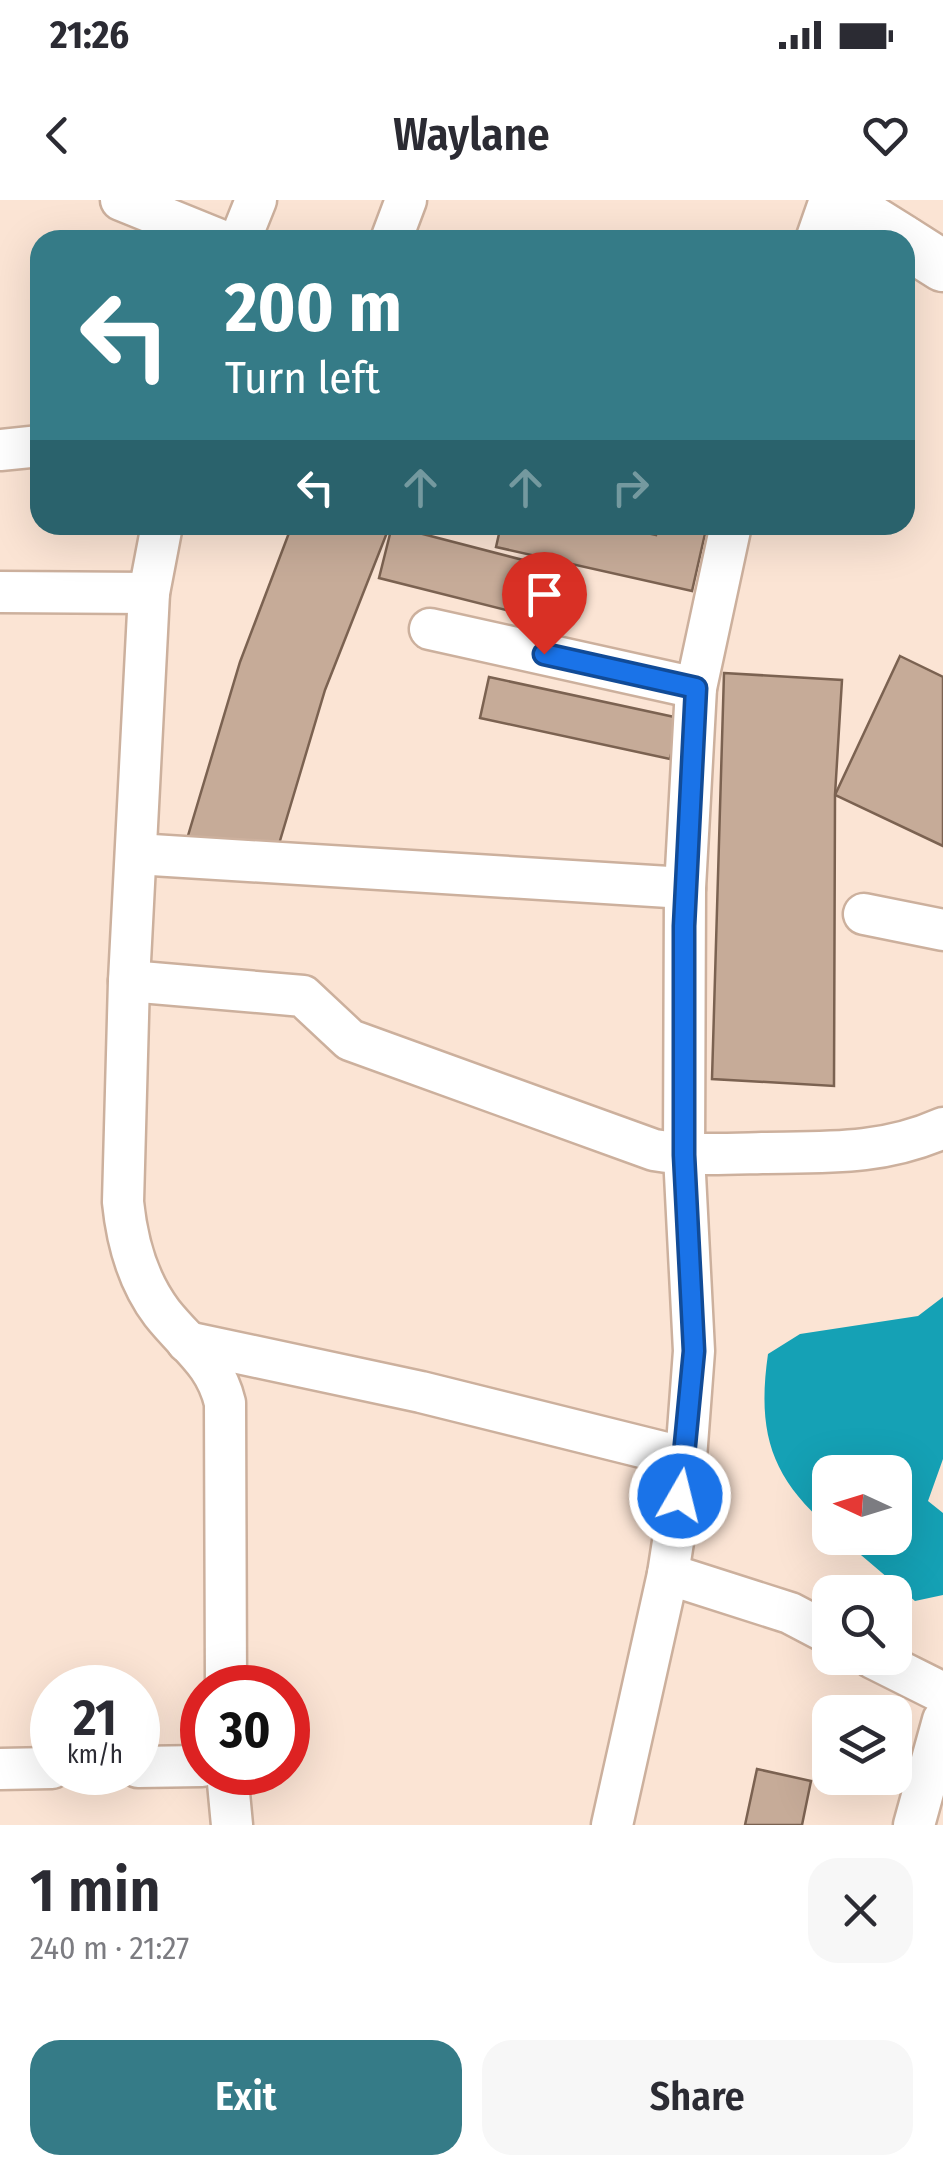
<!DOCTYPE html>
<html lang="en">
<head>
<meta charset="utf-8">
<style>
  body { margin:0; font-family:"Fira Sans Condensed",sans-serif; background:#f7f7f7; color:#2b2b33; height:100vh; display:flex; flex-direction:column; font-size:38px; white-space:nowrap }
  * { box-sizing:border-box; margin:0 }
  p { font-size:32px; color:#7c7c81 }
  .icon { flex:none; width:55px; height:55px; fill:none; stroke:currentColor; stroke-width:2; stroke-linecap:round; stroke-linejoin:round }
  .map { position:relative; height:1625px; overflow:hidden }
  .sheet { display:flex; flex-direction:column; background:#fff; flex:1 }
  .sheet>* { flex:none }
  .banner { position:absolute; left:30px; top:30px; width:885px; height:305px; border-radius:30px; box-shadow:0 10px 40px #0002; background:#357b87; color:#fff; overflow:hidden }
  .needle { width:65px; rotate:274deg }
  .buttons { position:absolute; left:812px; top:1255px; display:grid; gap:20px }
  .buttons a { display:grid; place-items:center; width:100px; height:100px; border-radius:20px; background:#fff; box-shadow:0 10px 40px #0002; font-size:50px }
  .speed { position:absolute; left:30px; top:1465px; display:flex; gap:20px; font-size:50px; font-weight:700; text-align:center }
  .speed>* { display:grid; place-content:center; width:130px; height:130px; border-radius:50%; background:#fff; box-shadow:0 10px 40px #0002; line-height:1 }
  .speed small { font-size:25px; font-weight:400 }
  .speed .limit { border:15px solid #d22; background:#fff; color:#111 }
  .pin { position:absolute; display:grid; place-items:center; width:85px; height:85px; color:#fff; margin:-102px -42px; border-radius:50% 50% 50% 0; rotate:-45deg; box-shadow:0 0 10px #0007 }
  .pin .icon { rotate:45deg }
  .me { position:absolute; width:110px; margin:-55px; rotate:8deg; stroke-linejoin:round; filter:drop-shadow(0 0 8px #0008) }
  .turn { display:flex; align-items:center; gap:35px; height:210px; padding:0 30px; font-size:45px }
  .turn .icon { width:130px; height:130px; stroke-width:2.5 }
  .turn b { display:block; font-size:70px; line-height:85px }
  .lanes { display:flex; align-items:center; height:95px; padding:0 30px; background:#0003; justify-content:center; gap:50px; direction:ltr }
  .lanes .off { opacity:.35 }
  .round { display:grid; place-items:center; flex:none; width:105px; height:105px; border-radius:30px; background:#f7f7f7 }
  .overview { display:flex; align-items:center; justify-content:space-between; height:170px; padding:0 30px }
  h1 { font-size:60px; font-weight:600; line-height:75px }
  .action { display:flex; gap:20px; margin-top:auto; padding:20px 30px }
  .action a { flex:1; height:115px; border-radius:30px; background:#357b87; color:#fff; font-size:40px; font-weight:600; line-height:115px; text-align:center }
  .action a+a { background:#f7f7f7; color:#2b2b33 }
  .status { display:flex; justify-content:space-between; align-items:center; height:70px; padding:0 50px; background:#fff; direction:ltr }
  .status svg { height:28px; fill:currentColor }
  header { display:flex; justify-content:space-between; align-items:center; height:130px; padding:0 30px; background:#fff; font-size:45px; font-weight:600 }
  .map>svg:first-child { display:block }
</style>
</head>
<body>
<div class="status"><b>21:26</b><svg viewBox="0 0 49 12"><path d="M0 12V9h3v3zM5 12V6h3v6zM10 12V3h3v9zM15 12V0h3v12zM26 1h20v11H26zM47 4h2v5h-2z"/></svg></div>
<header><svg class="icon" aria-label="back" viewBox="0 0 24 24"><path d="M15 5l-7 7 7 7"/></svg>Waylane<svg class="icon" aria-label="heart" viewBox="0 0 24 24"><path d="M12 20l-8-8c-3-5 5-10 8-4 3-6 11-1 8 4z"/></svg></header>
<div class="map">
<svg width="943" height="1625" viewBox="0 0 943 1625">
  <rect width="100%" height="100%" fill="#fbe4d4"/>
  <path fill="#15a1b5" d="M943 1097V1259L928 1301 943 1313V1395L915 1401 841 1338H895V1272H830V1328C770 1277 757 1231 768 1154L800 1134 918 1116Z"/>
  <g fill="#c6ab98" stroke="#7b6251" stroke-width="2.5">
    <path d="M292 325H390L325 490 279 644 187 639 240 462Z"/>
    <path d="M501 325H610L656 335 658 325H707L692 391 496 347Z"/>
    <path d="M392 326 523 360 510 411 379 378Z"/>
    <path d="M900 456 943 477V646L835 595Z"/>
    <path d="M724 473 842 480 835 595 834 886 712 879Z"/>
    <path d="M489 477 679 518 670 559 480 518Z"/>
    <path d="M757 1569 811 1581 802 1625H745Z"/>
  </g>
  <g fill="none" stroke-linecap="round" stroke-linejoin="round">
    <defs>
      <g id="minor">
        <path d="M121 0 220 40"/>
        <path d="M240 40 256 0"/>
        <path d="M391 40 406 0"/>
        <path d="M816 40 830 0"/>
        <path d="M0 250 40 246"/>
        <path d="M162 325 149 393 129 781 123 1002C127 1042 137 1080 162 1113 188 1146 215 1161 225 1203L226 1488"/>
        <path d="M0 392 149 393"/>
        <path d="M430 429 696 488"/>
        <path d="M136 654 685 688"/>
        <path d="M864 714 943 730"/>
        <path d="M129 781 303 796 350 840 654 950C690 956 725 954 762 953 827 952 882 955 943 928"/>
        <path d="M187 1142 421 1192 686 1258"/>
        <path d="M668 1374 790 1413 830 1434"/>
        <path d="M873 1458 943 1493"/>
        <path d="M138 1567 202 1566"/>
        <path d="M0 1569 52 1568"/>
        <path d="M227 1572 232 1625"/>
        <path d="M612 1625 668 1374 686 1258 694 1151 684 955 685 688 696 488 731 325"/>
        <path d="M914 1625 943 1520"/>
      </g>
      <g id="major">
        <path d="M838 0 902 40"/>
        <path d="M905 42 943 66"/>
      </g>
    </defs>
    <use href="#minor" stroke="#ccb09d" stroke-width="45"/>
    <use href="#major" stroke="#ccb09d" stroke-width="55"/>
    <use href="#minor" stroke="#fff" stroke-width="40"/>
    <use href="#major" stroke="#fff" stroke-width="50"/>
  </g>
  <g fill="none" stroke-linecap="round" stroke-linejoin="round">
    <defs>
      <path id="route" d="M544 454 696 488 684 726V955L694 1151 680 1296"/>
    </defs>
    <use href="#route" stroke="#114b97" stroke-width="25"/>
    <use href="#route" stroke="#1a73e8" stroke-width="18"/>
  </g>
</svg>
<div class="buttons">
<a><svg class="needle" viewBox="-14 -14 28 28"><path d="M0-13l5 13h-10z" fill="#e53935"/><path d="M0 13l5-13h-10z" fill="#7c7c81"/></svg></a>
<a><svg class="icon" aria-label="search" viewBox="0 0 24 24"><circle cx="10" cy="10" r="6"/><path d="M15 15l6 6"/></svg></a>
<a><svg class="icon" aria-label="layers" viewBox="0 0 24 24"><path d="M12 4l9 5-9 5-9-5zM3 14l9 5 9-5"/></svg></a>
</div>
<div class="speed"><div>21<small>km/h</small></div><div class="limit">30</div></div>
<div class="pin" style="left:544px;top:454px;background:#d93025"><svg class="icon" aria-label="arrive" viewBox="0 0 24 24"><path d="M6 21V4h12l-3 4 3 4H6"/></svg></div>
<svg class="me" style="left:680px;top:1296px" viewBox="-20 -20 40 40"><circle r="17" fill="#1a73e8" stroke="#fff" stroke-width="3"/><path d="M0-11L8 9 0 5-8 9z" fill="#fff"/></svg>
<div class="banner">
<div class="turn"><svg class="icon" aria-label="left" viewBox="0 0 24 24"><path d="M17 20v-9H6M10 6l-5 5 5 5"/></svg><div><b>200 m</b>Turn left</div></div>
<div class="lanes"><svg class="icon" aria-label="left" viewBox="0 0 24 24"><path d="M17 20v-9H6M10 6l-5 5 5 5"/></svg><svg class="icon off" aria-label="ahead" viewBox="0 0 24 24"><path d="M12 20V5M6 11l6-6 6 6"/></svg><svg class="icon off" aria-label="ahead" viewBox="0 0 24 24"><path d="M12 20V5M6 11l6-6 6 6"/></svg><svg class="icon off" aria-label="right" viewBox="0 0 24 24"><path d="M7 20v-9h11M14 6l5 5-5 5"/></svg></div>
</div>
</div>
<section class="sheet">
<div class="overview"><div><h1>1 min</h1><p>240 m · 21:27</p></div><a class="round"><svg class="icon" aria-label="close" viewBox="0 0 24 24"><path d="M6 6l12 12M18 6L6 18"/></svg></a></div>
<div class="action"><a>Exit</a><a>Share</a></div>
</section>
</body>
</html>
